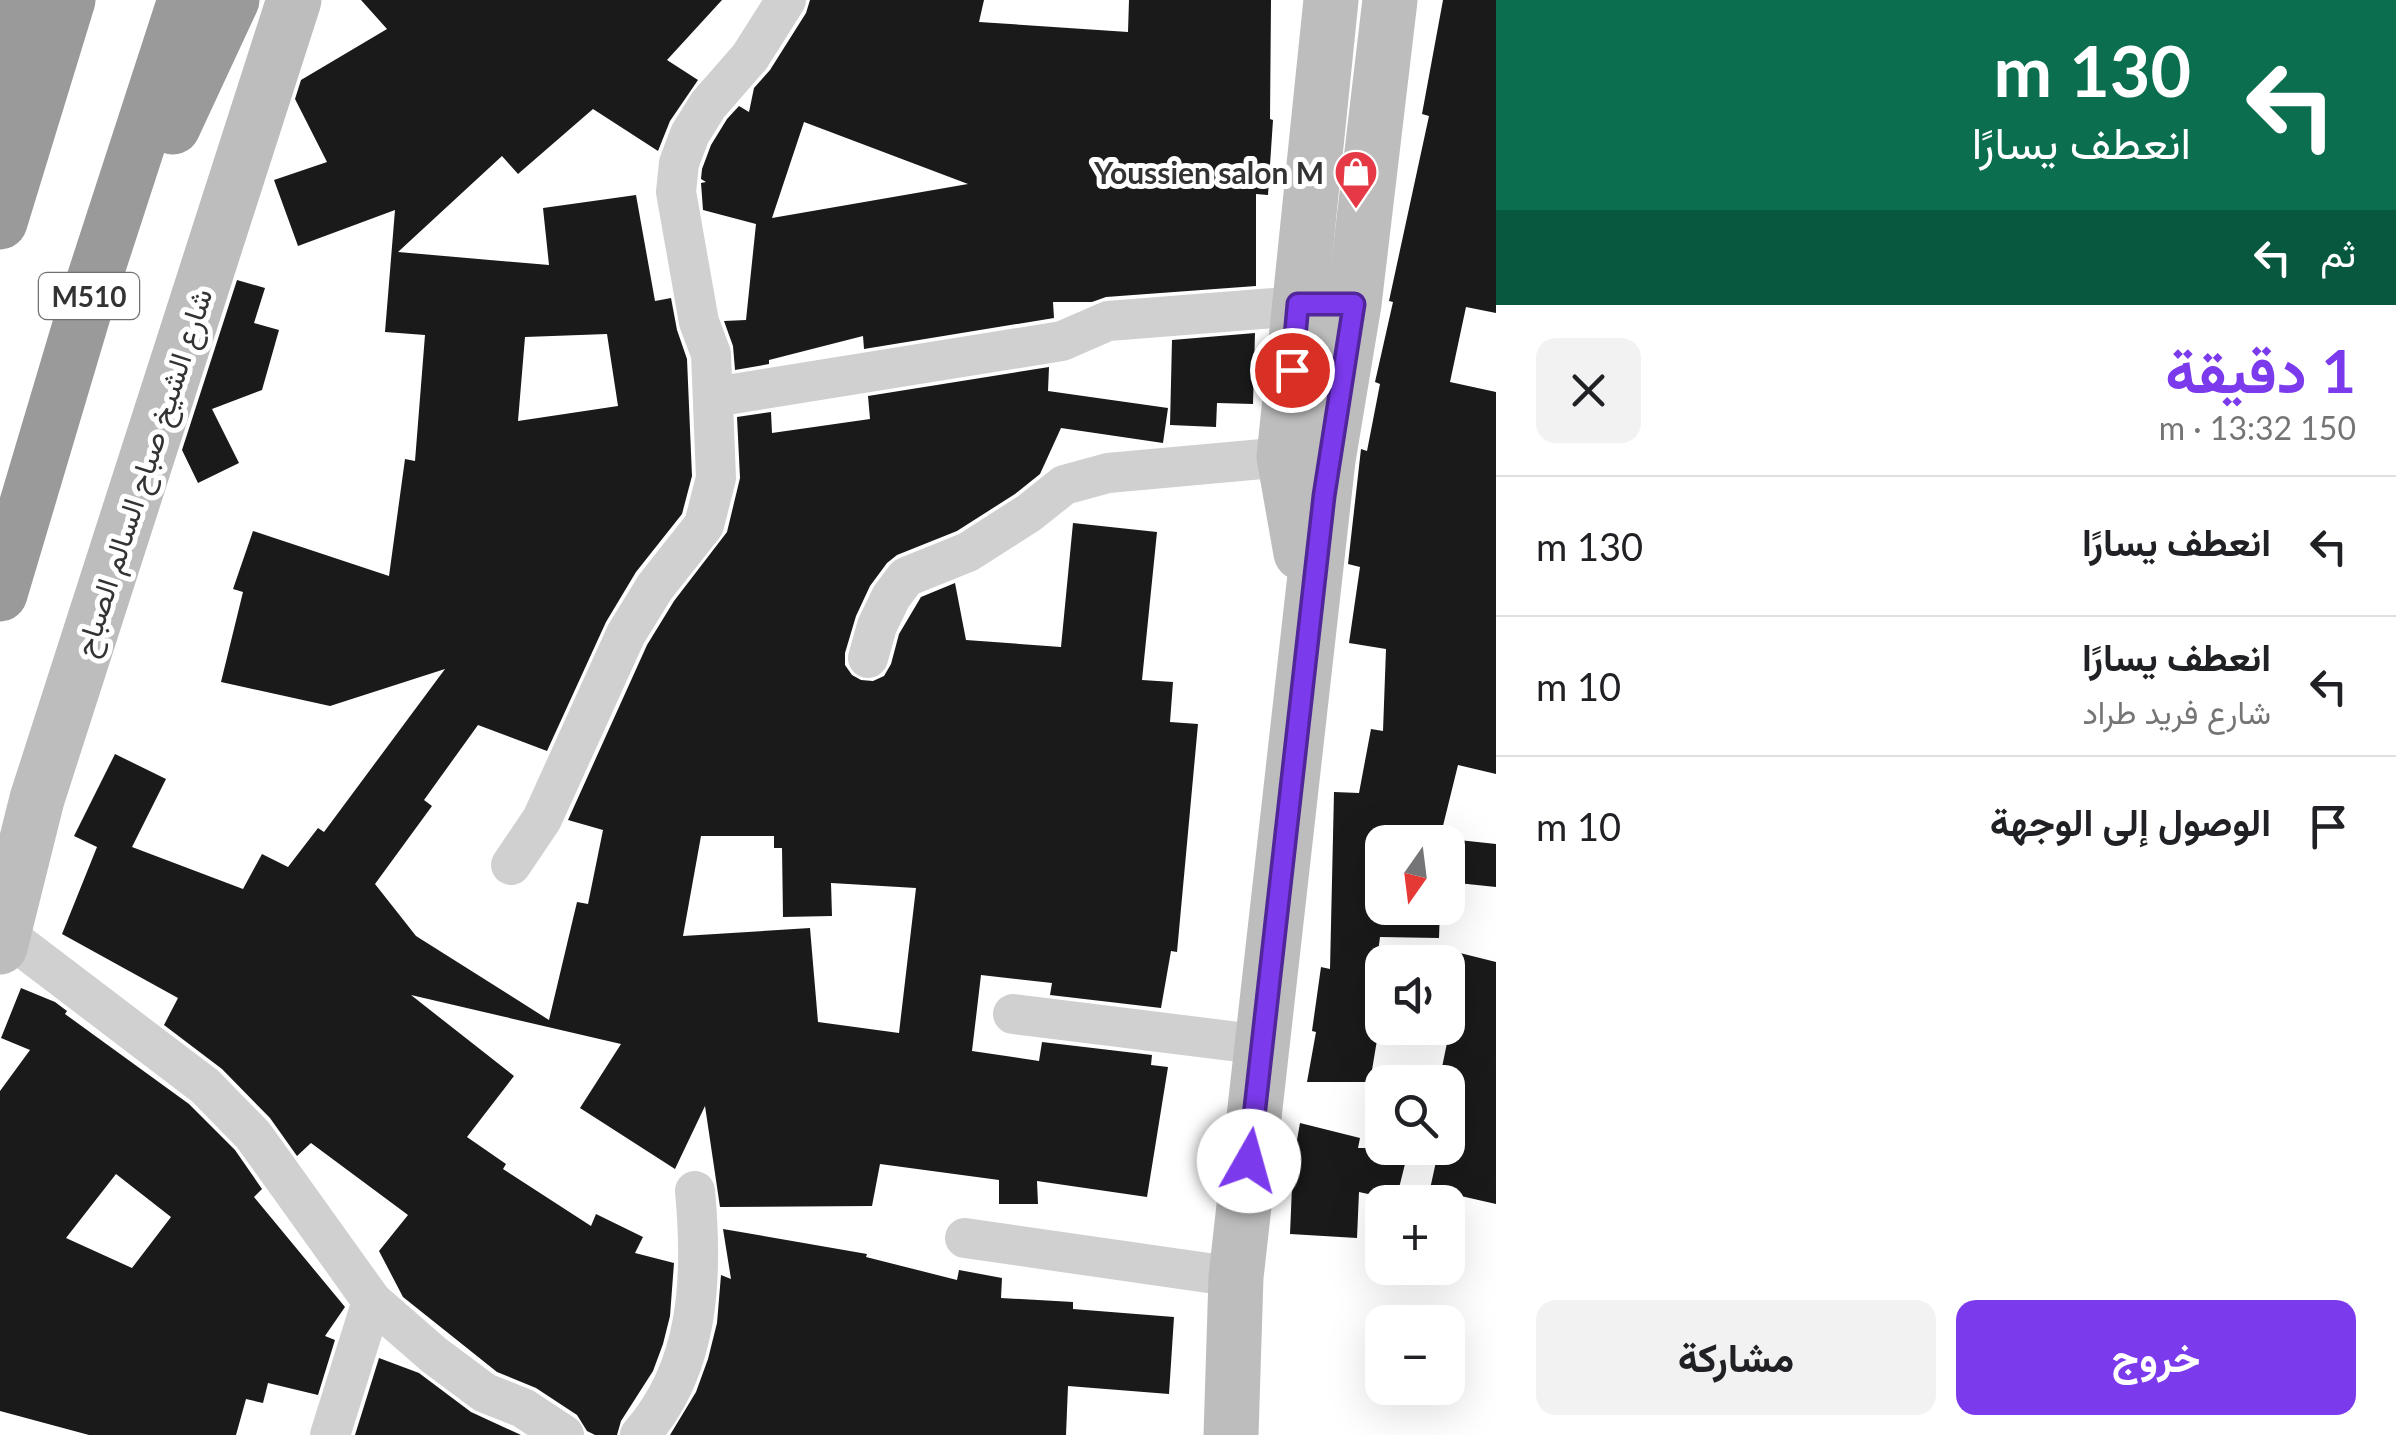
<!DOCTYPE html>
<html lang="ar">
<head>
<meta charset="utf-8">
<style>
  body { margin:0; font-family:Lato,Vazirmatn,sans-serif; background:#f2f2f2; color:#202124; direction:rtl; height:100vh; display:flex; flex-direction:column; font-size:38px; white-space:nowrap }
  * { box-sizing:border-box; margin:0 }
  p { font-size:32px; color:#757577 }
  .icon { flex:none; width:55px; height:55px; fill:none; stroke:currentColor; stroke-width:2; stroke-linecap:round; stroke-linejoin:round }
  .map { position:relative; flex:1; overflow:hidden; direction:ltr }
  .side { display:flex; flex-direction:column; background:#fff; width:900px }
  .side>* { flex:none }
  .top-card { background:#0b6e4f; color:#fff; overflow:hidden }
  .needle { width:65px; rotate:194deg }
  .controls { position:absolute; left:1365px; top:825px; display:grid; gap:20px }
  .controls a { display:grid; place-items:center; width:100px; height:100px; border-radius:20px; background:#fff; box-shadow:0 10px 40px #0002; font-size:50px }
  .pin { position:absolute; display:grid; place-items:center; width:85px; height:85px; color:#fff; margin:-42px; border:5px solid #fff; border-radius:50%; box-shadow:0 2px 10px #0007 }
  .me { position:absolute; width:110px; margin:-55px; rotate:7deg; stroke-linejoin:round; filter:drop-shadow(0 0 8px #0008) }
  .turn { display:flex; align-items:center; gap:35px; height:210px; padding:0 40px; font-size:45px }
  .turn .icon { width:130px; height:130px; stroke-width:2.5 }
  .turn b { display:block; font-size:70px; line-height:85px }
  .then { display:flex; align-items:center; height:95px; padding:0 40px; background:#0003; gap:20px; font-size:38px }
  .round { display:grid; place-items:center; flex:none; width:105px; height:105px; border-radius:20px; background:#f2f2f2 }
  .head { display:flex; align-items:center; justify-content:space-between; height:170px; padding:0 40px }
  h1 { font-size:60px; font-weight:700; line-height:75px; color:#7c3aed }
  .action { display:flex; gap:20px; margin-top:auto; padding:20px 40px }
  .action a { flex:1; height:115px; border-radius:20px; background:#7c3aed; color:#fff; font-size:40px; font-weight:700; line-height:115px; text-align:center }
  .action a+a { background:#f2f2f2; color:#202124 }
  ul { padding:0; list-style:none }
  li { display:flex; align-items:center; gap:30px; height:140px; padding:0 40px; border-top:2px solid #e0e0e0 }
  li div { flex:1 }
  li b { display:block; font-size:38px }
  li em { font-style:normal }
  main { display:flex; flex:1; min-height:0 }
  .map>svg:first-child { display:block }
</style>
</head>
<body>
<main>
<section class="side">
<div class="top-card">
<div class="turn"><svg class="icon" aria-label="left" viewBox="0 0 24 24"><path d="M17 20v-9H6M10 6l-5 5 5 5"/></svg><div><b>130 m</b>انعطف يسارًا</div></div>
<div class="then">ثم<svg class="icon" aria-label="left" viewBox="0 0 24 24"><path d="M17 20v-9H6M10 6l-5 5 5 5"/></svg></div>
</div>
<div class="head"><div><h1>1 دقيقة</h1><p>150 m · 13:32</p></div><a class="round"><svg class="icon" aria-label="close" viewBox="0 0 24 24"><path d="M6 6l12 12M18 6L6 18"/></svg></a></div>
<ul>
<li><svg class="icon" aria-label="left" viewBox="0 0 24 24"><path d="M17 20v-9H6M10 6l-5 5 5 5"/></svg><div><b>انعطف يسارًا</b></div><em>130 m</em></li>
<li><svg class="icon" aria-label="left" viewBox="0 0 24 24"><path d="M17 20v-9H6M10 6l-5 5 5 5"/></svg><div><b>انعطف يسارًا</b><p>شارع فريد طراد</p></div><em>10 m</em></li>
<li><svg class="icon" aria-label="arrive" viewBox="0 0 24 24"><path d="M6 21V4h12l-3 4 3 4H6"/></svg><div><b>الوصول إلى الوجهة</b></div><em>10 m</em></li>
</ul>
<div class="action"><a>خروج</a><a>مشاركة</a></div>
</section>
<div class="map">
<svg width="1496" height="1435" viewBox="0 0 1496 1435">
  <rect width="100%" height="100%" fill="#fff"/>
  <g fill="#1a1a1a" fill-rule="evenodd">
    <path d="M361 0H722L667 60 698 80 670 121 658 151 593 109 518 174 502 156 398 252 549 265 543 208 636 195 655 301 671 298 677 330 687 359 692 476 682 514 636 572 606 622 547 751 478 725 424 800 432 806 375 884 416 936 549 1020 577 902 588 904 603 830 568 820 647 645 674 601 727 532 740 478 737 417 771 412 772 433 870 419 868 396 1049 367 1048 391 1168 408 1163 443 1061 428 1040 474 1015 494 957 531 897 555 887 563 870 586 856 616 845 653V665L852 675 861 680 873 681 884 676 891 664 899 634 921 597 955 583 966 640 1061 647 1073 523 1157 532 1142 680 1173 682 1170 722 1198 724 1177 952 1171 951 1161 1008 1050 995 1052 983 981 975 972 1051 1039 1061 1042 1042 1152 1055 1151 1065 1168 1067 1147 1197 1037 1181 1038 1204H999V1180L880 1164 872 1206 720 1207 705 1106 675 1169 580 1108 621 1044 411 995 514 1076 467 1137 506 1164 503 1169 591 1226 596 1214 643 1237 635 1253 674 1263 670 1316 663 1344 653 1371 621 1421 617 1435H595L587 1431 577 1415 536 1388 497 1372 403 1297 379 1251 408 1215 311 1143 297 1156 270 1118 222 1069 164 1025 178 998 62 934 97 847 74 836 115 754 166 779 132 847 243 889 262 854 288 867 318 828 324 832 445 669 330 706 221 682 243 592 233 589 253 531 389 576 405 459 415 461 425 335 385 332 395 210 298 246 274 180 327 162 295 99 301 80 387 29ZM607 334 618 406 518 421 525 337ZM701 836H774V848H782L783 917 832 916 831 883 916 888 899 1033 818 1022 810 928 683 936Z"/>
    <path d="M810 0H984L979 22 1128 32 1129 0H1271L1270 119 1273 120 1268 195 1256 194V286L1106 297 1092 302H1053L1054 318 864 349 863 336 769 360V364L735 370 733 346 724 321 746 320 756 224 703 210 701 183 706 182 701 179 702 169 711 145 727 119 739 106 749 112 754 88 770 70 806 13ZM804 122 968 184 772 218Z"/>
    <path d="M1443 0H1496V313L1466 307 1450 382 1496 392V774L1458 765 1440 838 1496 844V887L1448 882V842H1382V908H1440L1439 938 1380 937 1368 1028H1379L1370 1082H1307L1316 1032 1312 1031 1321 967 1330 969 1334 792 1359 793 1371 729 1383 731 1386 649 1349 643 1360 567 1348 564 1361 449 1367 451 1380 384 1375 382 1393 302 1389 301 1429 116 1422 114Z"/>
    <path d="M237 280 265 288 254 323 279 330 262 390 212 409 239 463 198 483 182 450Z"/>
    <path d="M1255 333 1253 404 1217 403 1216 427 1170 425 1172 340Z"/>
    <path d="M1448 950 1496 962V1204L1430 1189 1439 1148H1448V1112L1454 1082H1439L1448 1038Z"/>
    <path d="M21 988 55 1002 67 1011 65 1014 189 1104 235 1150 262 1189 254 1197 345 1307 325 1336 335 1340 318 1395 268 1383 263 1403 246 1399 236 1435H89L0 1411V1091L30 1050 1 1038ZM116 1174 171 1217 132 1268 66 1238Z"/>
    <path d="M1300 1123 1360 1138 1358 1148H1409L1396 1200 1359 1192 1357 1238 1290 1234 1293 1163Z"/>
    <path d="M723 1229 867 1254 866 1257 957 1280 959 1270 1002 1278 1001 1298 1073 1302V1309L1174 1317 1169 1394 1068 1386 1066 1435H670L696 1392 708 1359 717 1323 721 1275 731 1279Z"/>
    <path d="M379 1358 419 1373 471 1412 521 1435H355Z"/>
  </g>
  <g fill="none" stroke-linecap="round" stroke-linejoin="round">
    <g stroke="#d0d0d0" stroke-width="40">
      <path d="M714 397 1062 341 1108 321 1325 304"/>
      <path d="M868 658 877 626 891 597 906 577 968 552 1029 513 1064 485 1108 473 1284 457 1308 459"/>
      <path d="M511 865 542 819 626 634 655 587 704 525 716 478 711 354 699 322 676 192 679 163 690 134 708 105 750 57 786 0"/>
      <path d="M5 934 205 1086 253 1135 372 1301 434 1355 485 1393 523 1408 564 1435"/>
      <path d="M1013 1014 1263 1045"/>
      <path d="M965 1238 1236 1277"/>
      <path d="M330 1435 372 1301"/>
      <path d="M640 1435C700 1368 703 1276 695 1191"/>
    </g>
    <g stroke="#bdbdbd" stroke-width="55">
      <path d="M1301 553 1284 457 1331 0"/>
      <path d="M0 947 37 799 294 0"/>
      <path d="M1231 1435 1236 1277 1328 460 1354 304 1390 0"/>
    </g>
    <g stroke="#9a9a9a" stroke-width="55">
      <path d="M173 127 232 0"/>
      <path d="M0 140 15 0"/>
      <path d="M0 222 68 0"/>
      <path d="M0 594 89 295 185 0"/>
    </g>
  </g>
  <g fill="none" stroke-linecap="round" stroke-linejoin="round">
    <defs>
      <path id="route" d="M1249 1161 1324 496 1354 304H1298L1292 370"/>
    </defs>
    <use href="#route" stroke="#51269a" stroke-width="25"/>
    <use href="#route" stroke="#7c3aed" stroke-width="18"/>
  </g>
  <defs>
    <symbol id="shop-pin" viewBox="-11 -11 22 30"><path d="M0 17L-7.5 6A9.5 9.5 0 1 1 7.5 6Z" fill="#e63946" stroke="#fff"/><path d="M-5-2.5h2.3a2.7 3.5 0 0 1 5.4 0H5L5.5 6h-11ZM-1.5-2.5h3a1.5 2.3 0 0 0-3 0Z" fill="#fff"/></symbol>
  </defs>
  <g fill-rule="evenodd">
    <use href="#shop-pin" x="1331" y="147" width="50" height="68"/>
  </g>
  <g text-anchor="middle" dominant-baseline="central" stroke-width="10" stroke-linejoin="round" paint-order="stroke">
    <rect fill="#fff" stroke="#707070" stroke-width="2.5" x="39" y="273" width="100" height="46" rx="8"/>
    <g font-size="28" font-weight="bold" fill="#333">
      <text x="89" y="296">M510</text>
    </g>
    <g font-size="30" font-weight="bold" fill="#333" stroke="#fff" text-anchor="end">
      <text x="1324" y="172">Youssien salon M</text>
    </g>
    <g font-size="30" fill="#333" stroke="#fff">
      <text transform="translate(142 472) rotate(-72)">شارع الشيخ صباح السالم الصباح</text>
    </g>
  </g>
</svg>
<div class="controls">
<a><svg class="needle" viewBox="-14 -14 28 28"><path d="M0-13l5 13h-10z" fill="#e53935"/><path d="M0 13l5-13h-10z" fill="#757577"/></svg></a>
<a><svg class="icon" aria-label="sound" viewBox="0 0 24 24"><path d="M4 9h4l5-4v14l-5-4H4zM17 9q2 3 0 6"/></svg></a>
<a><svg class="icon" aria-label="search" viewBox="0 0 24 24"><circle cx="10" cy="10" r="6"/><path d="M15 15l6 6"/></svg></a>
<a>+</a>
<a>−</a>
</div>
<div class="pin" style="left:1292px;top:370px;background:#d93025"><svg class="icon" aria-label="arrive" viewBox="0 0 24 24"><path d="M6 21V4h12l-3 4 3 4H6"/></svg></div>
<svg class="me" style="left:1249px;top:1161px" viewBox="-20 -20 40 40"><circle r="19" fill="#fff"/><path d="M0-13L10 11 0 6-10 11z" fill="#7c3aed"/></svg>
</div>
</main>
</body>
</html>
